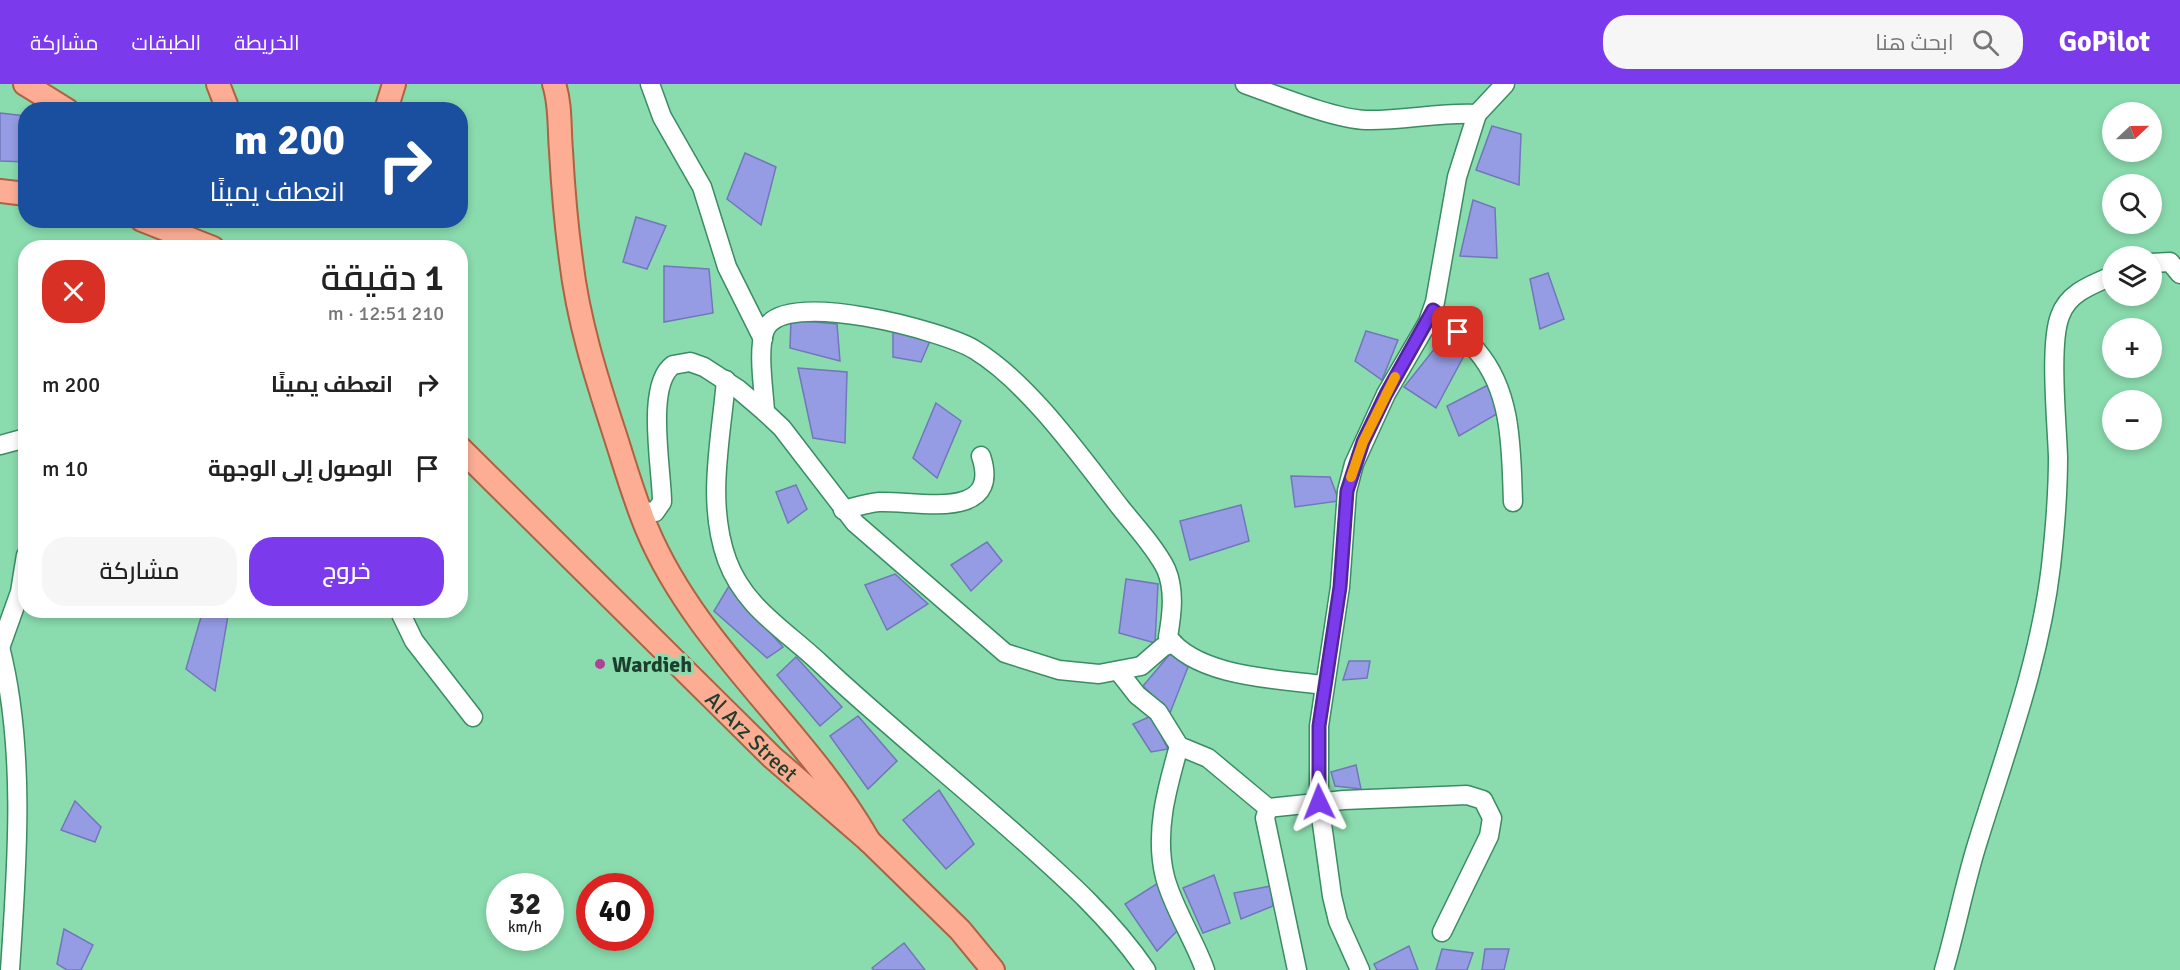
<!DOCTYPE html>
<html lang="ar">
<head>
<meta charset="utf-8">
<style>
  body { margin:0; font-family:Signika,Cairo,sans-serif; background:#f6f6f6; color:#222; direction:rtl; height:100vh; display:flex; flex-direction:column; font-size:22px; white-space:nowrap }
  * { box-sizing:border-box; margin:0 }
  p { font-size:20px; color:#767676 }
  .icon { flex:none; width:33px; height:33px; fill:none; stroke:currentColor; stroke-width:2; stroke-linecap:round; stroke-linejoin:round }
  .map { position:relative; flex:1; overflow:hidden; direction:ltr }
  .sheet { position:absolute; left:18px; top:156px; width:450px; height:378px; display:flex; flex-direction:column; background:#fff; border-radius:24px; box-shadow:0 3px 9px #0003; direction:rtl }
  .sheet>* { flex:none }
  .top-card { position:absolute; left:18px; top:18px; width:450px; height:126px; border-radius:24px; box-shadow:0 3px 9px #0003; direction:rtl; background:#1a4fa0; color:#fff; overflow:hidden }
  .needle { width:39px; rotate:68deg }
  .controls { position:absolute; left:2102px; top:18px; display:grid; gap:12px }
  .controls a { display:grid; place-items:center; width:60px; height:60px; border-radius:50%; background:#fff; box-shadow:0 3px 9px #0003; font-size:30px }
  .speed { position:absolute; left:486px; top:789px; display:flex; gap:12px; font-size:30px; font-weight:700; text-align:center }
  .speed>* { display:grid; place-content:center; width:78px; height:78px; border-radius:50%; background:#fff; box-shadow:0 3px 9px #0003; line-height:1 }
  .speed small { font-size:15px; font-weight:400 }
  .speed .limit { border:9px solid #d22; background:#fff; color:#111 }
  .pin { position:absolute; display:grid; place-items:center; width:51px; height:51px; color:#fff; margin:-26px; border-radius:12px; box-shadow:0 3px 9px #0006 }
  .me { position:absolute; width:66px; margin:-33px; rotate:358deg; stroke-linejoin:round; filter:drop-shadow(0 0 4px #0008) }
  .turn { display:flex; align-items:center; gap:21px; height:126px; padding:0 24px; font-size:27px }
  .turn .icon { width:78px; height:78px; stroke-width:2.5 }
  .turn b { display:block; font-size:42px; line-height:51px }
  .round { display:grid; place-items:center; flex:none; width:63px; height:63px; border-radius:24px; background:#f6f6f6 }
  .headline { display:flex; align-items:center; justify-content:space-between; height:102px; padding:0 24px }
  h1 { font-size:36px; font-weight:600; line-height:45px }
  .cta { display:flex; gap:12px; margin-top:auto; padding:12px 24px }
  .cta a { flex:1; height:69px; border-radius:24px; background:#7c3aed; color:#fff; font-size:24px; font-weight:600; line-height:69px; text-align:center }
  .cta a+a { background:#f6f6f6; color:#222 }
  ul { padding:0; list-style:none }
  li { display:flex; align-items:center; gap:18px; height:84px; padding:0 24px }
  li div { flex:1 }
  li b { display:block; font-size:22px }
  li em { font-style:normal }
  header { display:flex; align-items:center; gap:36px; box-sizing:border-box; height:84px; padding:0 30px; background:#7c3aed; color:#fff }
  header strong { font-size:28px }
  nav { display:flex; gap:33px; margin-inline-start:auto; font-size:21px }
  .search { width:420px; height:54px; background:#f6f6f6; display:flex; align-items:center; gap:15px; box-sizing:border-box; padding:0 21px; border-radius:24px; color:#767676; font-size:22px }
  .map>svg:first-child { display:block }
</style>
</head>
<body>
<header>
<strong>GoPilot</strong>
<div class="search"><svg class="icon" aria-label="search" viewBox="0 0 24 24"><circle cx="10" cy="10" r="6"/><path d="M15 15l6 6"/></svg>ابحث هنا</div>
<nav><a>الخريطة</a><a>الطبقات</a><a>مشاركة</a></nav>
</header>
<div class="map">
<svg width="2180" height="886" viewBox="0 0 2180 886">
  <rect width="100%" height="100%" fill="#8adcae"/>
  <g fill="#959ce3" stroke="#7177ba" stroke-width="1.5">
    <path d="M0 29 26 32V78L0 77Z"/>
    <path d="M1492 42 1521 50 1519 101 1476 86Z"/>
    <path d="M745 69 776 83 761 141 727 115Z"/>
    <path d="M1473 116 1495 124 1497 174 1460 172Z"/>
    <path d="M636 133 666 142 647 185 623 178Z"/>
    <path d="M664 182 709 185 713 229 664 238Z"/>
    <path d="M1548 189 1564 235 1540 245 1530 195Z"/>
    <path d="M791 236 837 240 840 277 790 264Z"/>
    <path d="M1366 247 1398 256 1382 296 1355 277Z"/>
    <path d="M893 248 930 257 921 278 893 273Z"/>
    <path d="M1443 254 1466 268 1436 324 1404 303Z"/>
    <path d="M798 284 847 288 845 359 813 354Z"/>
    <path d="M1488 301 1502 327 1459 352 1447 322Z"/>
    <path d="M936 319 961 337 937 394 913 374Z"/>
    <path d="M1291 392 1330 393 1339 417 1295 423Z"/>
    <path d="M796 401 807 425 788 439 776 408Z"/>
    <path d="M1241 421 1249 457 1190 476 1180 437Z"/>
    <path d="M987 458 1002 477 971 507 951 481Z"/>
    <path d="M895 490 928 520 887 546 865 501Z"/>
    <path d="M1126 495 1158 500 1155 559 1119 549Z"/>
    <path d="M729 502 783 563 767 574 714 527Z"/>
    <path d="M203 526H229L215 607 186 585Z"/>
    <path d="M1170 570 1188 583 1170 629 1143 602Z"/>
    <path d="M796 573 842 623 820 642 777 591Z"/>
    <path d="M1349 577H1370L1367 594 1343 596Z"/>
    <path d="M858 632 897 677 868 705 830 652Z"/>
    <path d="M1151 632 1168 665 1151 668 1133 640Z"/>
    <path d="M1356 681 1361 705 1335 702 1331 688Z"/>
    <path d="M939 706 974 760 946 785 903 736Z"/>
    <path d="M75 717 101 743 95 758 61 746Z"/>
    <path d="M1214 791 1230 839 1203 849 1183 804Z"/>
    <path d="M1158 799 1178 846 1157 867 1125 820Z"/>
    <path d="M1271 802 1273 822 1241 835 1234 809Z"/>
    <path d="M64 845 93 861 81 886H67L57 880Z"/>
    <path d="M904 859 925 886H874L872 884Z"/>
    <path d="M1409 862 1418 886H1377L1374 880Z"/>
    <path d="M1442 865 1473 869 1467 886H1436Z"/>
    <path d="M1485 865H1509L1504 886H1482Z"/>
  </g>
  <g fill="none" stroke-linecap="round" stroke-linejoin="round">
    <defs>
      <g id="minor">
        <path d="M650 0 662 33 702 103 727 183 763 255"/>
        <path d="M1245 0C1276 11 1334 35 1366 36 1403 37 1439 28 1477 30L1505 0"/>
        <path d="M2151 179 2170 178 2180 190"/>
        <path d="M1433 226C1448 239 1463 252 1477 267 1513 309 1511 367 1513 418"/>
        <path d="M726 296C721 356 706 418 727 476 744 523 785 546 820 579 885 640 955 696 1021 755 1066 795 1112 836 1146 886"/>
        <path d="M765 328C764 307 757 265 765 246 782 203 945 247 975 266 1029 299 1081 373 1120 423 1135 442 1155 463 1166 485 1175 506 1172 530 1168 553 1197 593 1278 595 1323 601"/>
        <path d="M0 361 26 354"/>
        <path d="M843 426C855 423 867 419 879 418 914 416 1003 439 981 372"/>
        <path d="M640 427 655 428 662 418C662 386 645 301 673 281L690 278 704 283 738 305 765 328 782 344 855 439 1005 569 1059 586 1099 590 1141 582 1163 563 1173 559"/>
        <path d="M399 526 414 557 473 633"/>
        <path d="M0 563C26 664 17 783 10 886"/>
        <path d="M0 564 20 508 26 471"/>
        <path d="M1119 588 1137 611 1158 628 1179 662 1208 674 1268 724 1265 734 1297 886"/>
        <path d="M1179 662C1167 704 1154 749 1165 793 1173 824 1194 855 1205 886"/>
        <path d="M1268 724 1344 716 1467 711 1483 716 1492 734 1489 752 1442 848"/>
        <path d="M1360 886 1338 837 1332 812 1319 718V642L1340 503 1347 407 1354 380 1386 310 1428 238 1435 218 1457 93 1477 30"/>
        <path d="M1944 886C1957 842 1965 797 1979 754 2007 664 2040 576 2051 482 2055 446 2058 408 2058 373 2057 340 2049 260 2060 232 2068 209 2091 201 2112 192"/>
      </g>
      <g id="major">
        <path d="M25 0 67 26"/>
        <path d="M218 0 228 26"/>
        <path d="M554 0C561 21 559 45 561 67 563 103 566 140 571 176 578 236 596 293 615 351 625 382 634 414 647 445 697 564 806 646 869 757"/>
        <path d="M386 26 394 0"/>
        <path d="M0 107 26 110"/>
        <path d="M142 136 213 164"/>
        <path id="s1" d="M460 364 772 673 869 757 960 846 993 886"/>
      </g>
    </defs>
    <use href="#minor" stroke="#3a8c63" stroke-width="21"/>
    <use href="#major" stroke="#ac6341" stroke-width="26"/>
    <use href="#minor" stroke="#fff" stroke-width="18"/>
    <use href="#major" stroke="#fcad94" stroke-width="22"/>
  </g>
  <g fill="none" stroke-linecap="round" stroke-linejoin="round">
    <defs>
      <path id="route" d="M1319 718V642L1340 503 1347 407 1363 358 1386 310 1433 226 1458 248"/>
    </defs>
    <use href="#route" stroke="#51269a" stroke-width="15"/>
    <use href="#route" stroke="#7c3aed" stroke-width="10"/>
    <path stroke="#f59e0b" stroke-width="10" d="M1351 393 1363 358 1395 293"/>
  </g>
  <circle fill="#b43f97" stroke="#8adcae" stroke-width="2" cx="600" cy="580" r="6"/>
  <g text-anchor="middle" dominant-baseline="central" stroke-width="6" stroke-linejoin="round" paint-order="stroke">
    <g font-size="22" font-weight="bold" fill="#1c3e2c" stroke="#8adcae" text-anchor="start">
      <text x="612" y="580">Wardieh</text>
    </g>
    <g font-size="22" fill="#1c3e2c" stroke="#8adcae">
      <text stroke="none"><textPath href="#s1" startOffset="410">Al Arz Street</textPath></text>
    </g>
  </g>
</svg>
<div class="controls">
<a><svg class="needle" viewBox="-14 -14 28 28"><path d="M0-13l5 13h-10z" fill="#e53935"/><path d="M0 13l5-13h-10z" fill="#767676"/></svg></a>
<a><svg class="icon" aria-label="search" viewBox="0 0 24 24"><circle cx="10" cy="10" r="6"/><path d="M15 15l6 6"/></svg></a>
<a><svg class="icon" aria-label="layers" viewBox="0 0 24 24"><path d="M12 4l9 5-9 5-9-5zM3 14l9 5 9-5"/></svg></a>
<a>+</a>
<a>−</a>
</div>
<div class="speed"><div>32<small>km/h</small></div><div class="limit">40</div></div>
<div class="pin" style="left:1458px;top:248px;background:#d93025"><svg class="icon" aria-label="arrive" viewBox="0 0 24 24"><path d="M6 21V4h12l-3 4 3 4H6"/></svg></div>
<svg class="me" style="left:1319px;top:718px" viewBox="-20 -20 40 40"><path d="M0-17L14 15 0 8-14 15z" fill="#7c3aed" stroke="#fff" stroke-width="4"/></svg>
<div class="top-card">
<div class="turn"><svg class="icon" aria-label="right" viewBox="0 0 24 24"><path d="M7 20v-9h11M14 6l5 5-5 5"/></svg><div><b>200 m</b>انعطف يمينًا</div></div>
</div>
<section class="sheet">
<div class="headline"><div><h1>1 دقيقة</h1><p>210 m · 12:51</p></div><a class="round" style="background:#d93025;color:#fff"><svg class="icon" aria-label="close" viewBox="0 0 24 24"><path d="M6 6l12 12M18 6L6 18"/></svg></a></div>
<ul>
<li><svg class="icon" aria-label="right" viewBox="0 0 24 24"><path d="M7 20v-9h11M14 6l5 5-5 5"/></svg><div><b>انعطف يمينًا</b></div><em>200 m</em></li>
<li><svg class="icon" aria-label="arrive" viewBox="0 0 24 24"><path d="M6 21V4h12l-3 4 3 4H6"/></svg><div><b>الوصول إلى الوجهة</b></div><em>10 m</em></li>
</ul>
<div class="cta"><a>خروج</a><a>مشاركة</a></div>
</section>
</div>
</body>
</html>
